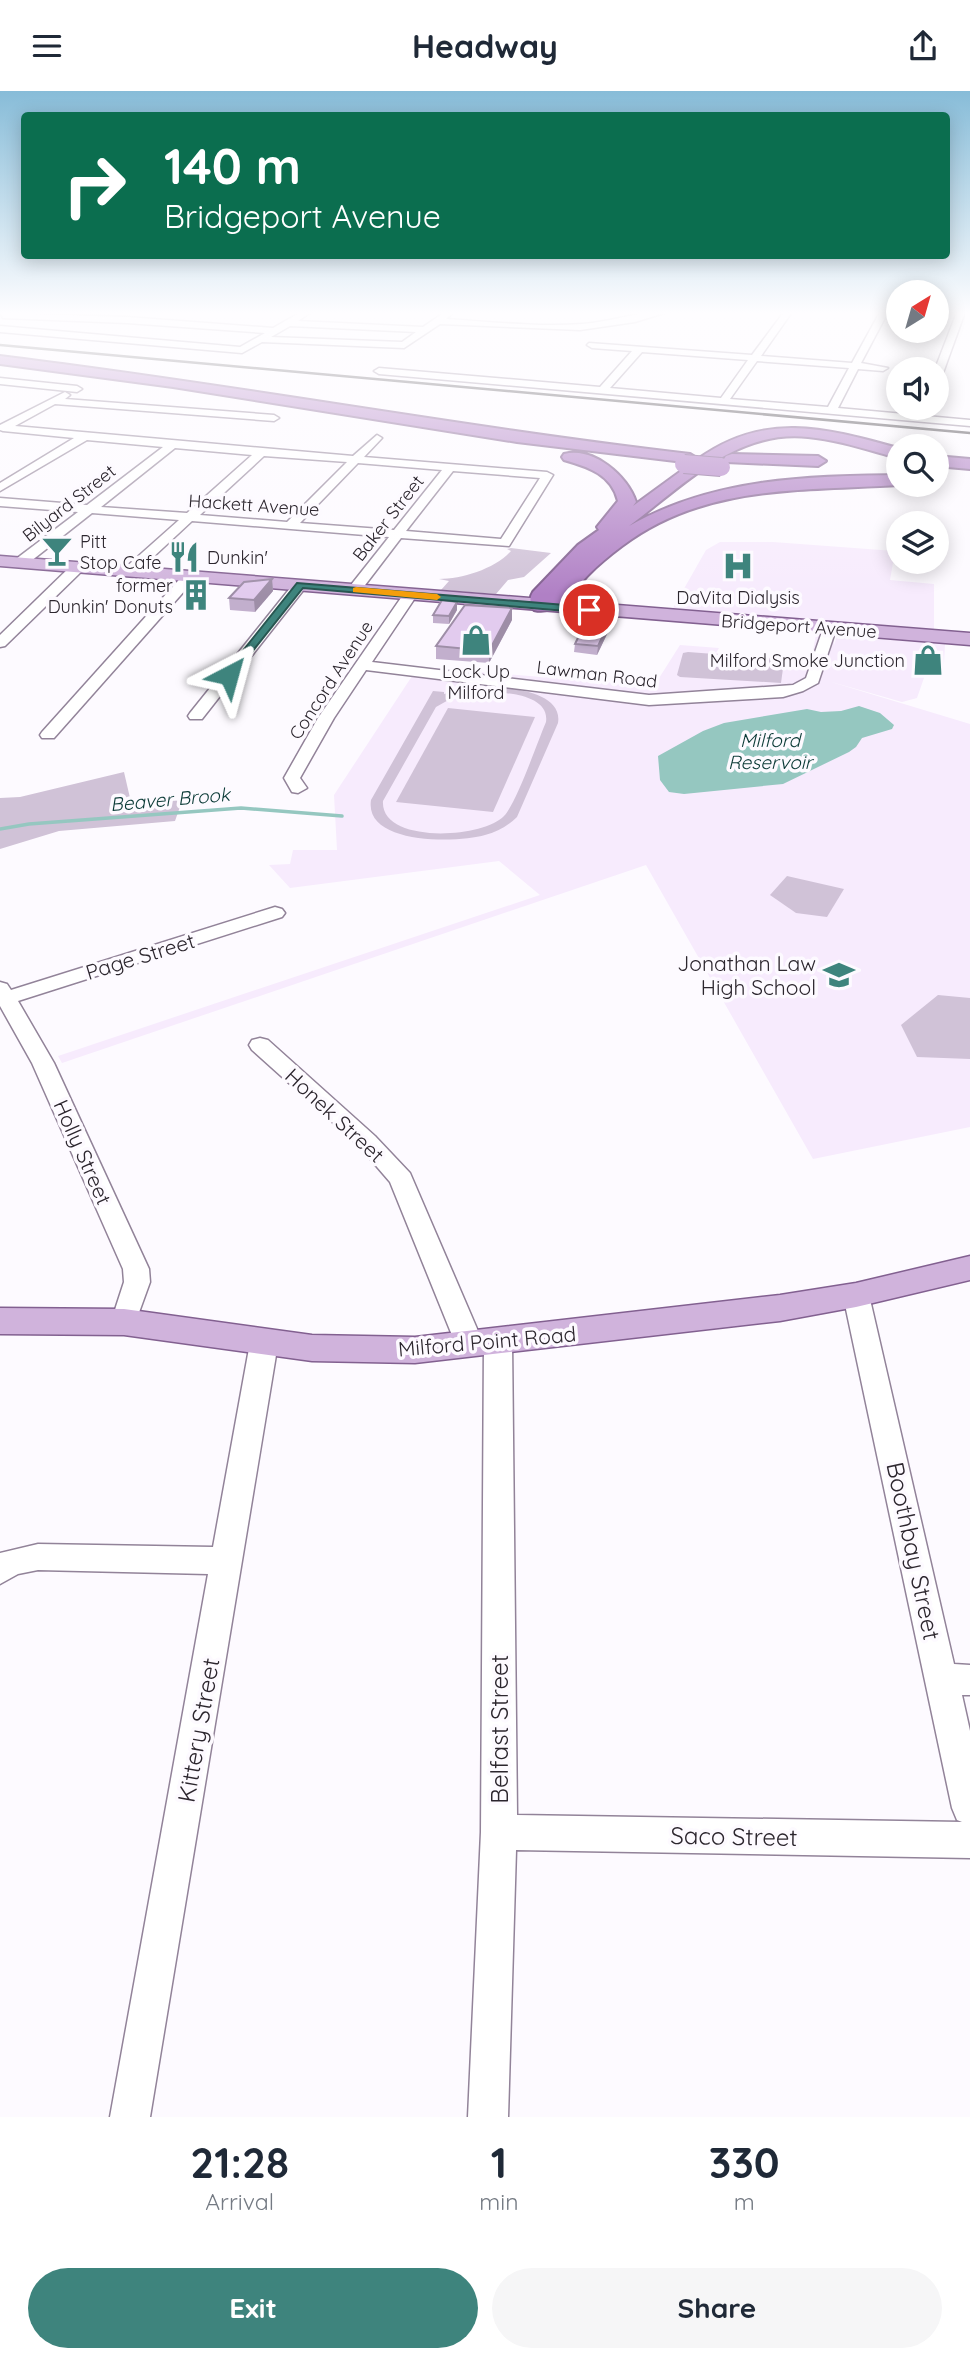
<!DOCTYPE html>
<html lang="en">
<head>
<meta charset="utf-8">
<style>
  body { margin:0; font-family:Quicksand,sans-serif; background:#f6f6f7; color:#1f2937; height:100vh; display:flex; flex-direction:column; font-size:26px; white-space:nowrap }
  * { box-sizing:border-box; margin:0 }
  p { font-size:23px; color:#747a83 }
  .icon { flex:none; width:38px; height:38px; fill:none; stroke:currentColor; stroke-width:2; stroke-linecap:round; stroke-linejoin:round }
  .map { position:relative; height:2026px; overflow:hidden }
  .details { display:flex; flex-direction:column; background:#fff; flex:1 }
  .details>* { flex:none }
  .banner { position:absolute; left:21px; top:21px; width:929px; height:147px; border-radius:7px; box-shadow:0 4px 18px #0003; background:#0b6e4f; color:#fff; overflow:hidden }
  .needle { width:46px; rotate:37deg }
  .buttons { position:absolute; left:886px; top:189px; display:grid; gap:14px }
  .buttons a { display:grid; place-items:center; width:63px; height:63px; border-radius:50%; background:#fff; box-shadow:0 4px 18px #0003; font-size:35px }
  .pin { position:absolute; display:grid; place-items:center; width:60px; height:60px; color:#fff; margin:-30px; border:4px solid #fff; border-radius:50%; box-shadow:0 2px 7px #0007 }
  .me { position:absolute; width:77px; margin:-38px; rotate:39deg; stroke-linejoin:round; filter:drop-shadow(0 0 5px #0008) }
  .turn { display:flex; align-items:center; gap:24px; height:147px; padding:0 28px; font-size:32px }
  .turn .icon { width:91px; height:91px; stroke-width:2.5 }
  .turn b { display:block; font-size:49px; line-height:60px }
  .eta { display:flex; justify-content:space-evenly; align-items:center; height:119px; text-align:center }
  .eta b { font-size:42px; font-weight:700; line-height:49px }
  .action { display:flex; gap:14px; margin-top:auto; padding:14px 28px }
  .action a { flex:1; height:80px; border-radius:42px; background:#3e847d; color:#fff; font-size:28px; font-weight:700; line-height:80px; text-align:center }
  .action a+a { background:#f6f6f7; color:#1f2937 }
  header { display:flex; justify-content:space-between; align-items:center; height:91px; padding:0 28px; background:#fff; font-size:32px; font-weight:700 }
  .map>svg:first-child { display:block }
</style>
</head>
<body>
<header><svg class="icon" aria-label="menu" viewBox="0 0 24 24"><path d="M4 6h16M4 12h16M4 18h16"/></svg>Headway<svg class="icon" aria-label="share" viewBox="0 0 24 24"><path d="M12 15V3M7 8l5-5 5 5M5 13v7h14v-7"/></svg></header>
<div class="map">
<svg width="970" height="2026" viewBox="0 0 970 2026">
  <rect width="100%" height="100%" fill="#fdfaff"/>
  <g fill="#f7ebfd">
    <path d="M720 451H773L895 460 890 489 934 493V539L673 517 706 459Z"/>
    <path d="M816 544 834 545V554L837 545 945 553 944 573 925 584 917 607 902 611 828 590 970 633V1036L813 1068 646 774 62 972 58 965 540 804 499 770 290 797 269 774 290 773 293 759H337L334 704 418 576 654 595 680 554 719 557 716 562 811 570Z"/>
  </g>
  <g fill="#d0c2d7" fill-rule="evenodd">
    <path d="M511 457 551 462 524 486 508 489 496 503 441 499 449 490 439 488C462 488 495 478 511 460L507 458Z"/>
    <path d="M688 561 781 568 784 570 781 592 680 586 677 584 683 562Z"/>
    <path d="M493 596C514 597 563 602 558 632L517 726C508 735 497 741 485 744 458 752 364 754 371 709L433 600 444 601V603L462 598ZM484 601C503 601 550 603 546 631 537 652 517 711 504 725 482 748 380 753 383 710L436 616 452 607Z"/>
    <path d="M448 617 535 626 493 721 396 711Z"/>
    <path d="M124 681 130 707 182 710 175 730 59 740 0 758V707L20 706Z"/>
    <path d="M787 785 844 798 827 826 796 822 770 804Z"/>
    <path d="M938 904 970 907V968L917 966 901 934Z"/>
  </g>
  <path fill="#95c7c0" d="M859 615 880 622 894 634 892 638 862 647 856 656 849 661 783 693 684 703 669 701 660 689 658 665 703 640 724 632 807 618 821 621 841 620Z"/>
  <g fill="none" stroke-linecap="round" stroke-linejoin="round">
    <path stroke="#95c7c0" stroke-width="3.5" d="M0 738 29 733 241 717 342 725"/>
    <defs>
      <g id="minor">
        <path d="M301 221H311L298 230 423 236 445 221 453 222 446 228C491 231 537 236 582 233 610 231 639 220 667 221L635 231 580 239 440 233 404 257 262 251 242 262 0 241V235L240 256 265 242 127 232 3 227 0 222 127 226 273 237ZM290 235 416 241 402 251 271 246Z"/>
        <path d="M784 221H792L761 265 852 272 880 221H888L861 272 888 277 883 280 858 278 838 317 970 329V335L379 283 374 280 379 277 600 296 632 260 592 257 587 254 589 252 752 264ZM642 261 748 269 721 307 610 297ZM757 270 849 277 828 316 730 308Z"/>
        <path d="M957 221H965L943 282 936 284 935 278Z"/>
        <path d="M0 287 77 295 82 298 77 301 0 293Z"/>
        <path d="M65 301 70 304 65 308 274 324 279 327 274 330 55 313 15 335 353 365 377 344 382 347 364 366 547 381 553 384 509 455 401 447 359 502 354 503 347 499 389 446 192 430 135 483 130 484 123 480 125 477 179 429 92 422 26 474H16V468L78 421 0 415V407L87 414 163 356 87 349 0 400V392L74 347 3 340 0 339V334ZM175 357 252 364 187 422 101 416ZM264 365 347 371 287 431 200 424ZM358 372 442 379 394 439 300 432ZM453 380 540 387 501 448 406 440Z"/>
        <path d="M78 472 83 473V479L5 555 0 556V544L73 473Z"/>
        <path d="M190 481 195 482V488L54 647H42L40 644 42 641 185 482Z"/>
        <path d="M300 490 305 491V497L202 628H190L188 625 190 622 295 491Z"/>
        <path d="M410 500 417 504 372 571 649 604 793 594 806 587 824 535 829 534 836 538 818 592 803 600 783 606 649 614 366 579 334 627 300 687 307 697 298 702 292 701 284 687 318 627 405 501Z"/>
        <path d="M275 816 282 818 285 822 282 826 18 910 54 972 149 1178 150 1191 133 1238 124 1241 115 1238 111 1231 124 1191 123 1178 32 972 0 915V891L7 893 11 899Z"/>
        <path d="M260 947 268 949 375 1045 410 1082 484 1254 480 1261 470 1264 460 1261 456 1254 390 1091 359 1055 252 959 249 954 252 949Z"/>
        <path d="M856 1195 865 1197 869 1204 954 1573 970 1574V1604H962L970 1640V1767L516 1759 508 2026H468L481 1741 484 1250 488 1243 498 1240 508 1243 512 1250 517 1724 962 1731 957 1729 952 1717 843 1204 847 1197Z"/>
        <path d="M264 1242 274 1245 278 1252 150 2026H110L208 1483 38 1479 18 1483 0 1493V1462L38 1453 213 1456 250 1252 254 1245Z"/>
      </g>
      <g id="major">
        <path d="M0 465 970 542V554L0 475Z"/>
        <path d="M970 1165V1189L856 1216 780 1230 415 1272 312 1270 124 1244 0 1243V1217L124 1218 312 1244 415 1246 780 1204 856 1192Z"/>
      </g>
      <g id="highway">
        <path d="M0 265C231 293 459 336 690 363L698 368C765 320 825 337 898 357V367C868 359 839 349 808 346 736 338 683 395 629 435 712 388 804 385 898 384L899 394C802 400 704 393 622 455 610 464 599 473 589 483 574 498 559 525 534 519 530 513 529 507 533 501L578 454 599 439 597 436 618 410C612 384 589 376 564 369L562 366 564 363C593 355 628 385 636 411L633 415 692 372 517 351 173 296 0 273Z"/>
        <path d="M732 363 818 365 826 370 818 375 726 371 724 368 726 365Z"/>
        <path d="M936 365 970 368V378L936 375Z"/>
      </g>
    </defs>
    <use href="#minor" stroke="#928399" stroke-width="3"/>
    <use href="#major" stroke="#826090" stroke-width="3"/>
    <use href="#highway" stroke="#826090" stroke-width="4"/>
    <use href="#minor" fill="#fff" fill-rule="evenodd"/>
    <use href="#major" fill="#d0b3dc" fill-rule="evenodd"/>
    <use href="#highway" fill="#b080c5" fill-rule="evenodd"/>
    <path stroke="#49444b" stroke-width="2.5" d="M0 254 970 342"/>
    <defs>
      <path id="highway-bridge" d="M684 373 721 376"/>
    </defs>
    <use href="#highway-bridge" stroke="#826090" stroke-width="20" stroke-linecap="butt"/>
    <use href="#highway-bridge" stroke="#b080c5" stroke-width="18"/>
  </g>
  <g fill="#c2afcd">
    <path d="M272 488 273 500 255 521 230 519 229 507Z"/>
    <path d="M457 519 449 533 433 532V524Z"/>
    <path d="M512 529 489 572 436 568V555Z"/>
    <path d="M608 541 597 564 574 561 575 553Z"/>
  </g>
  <g fill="#9e8ea7">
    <path d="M272 488 273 500 255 521 254 509Z"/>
    <path d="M457 511V519L449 533V525Z"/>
    <path d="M512 517V529L489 572V560Z"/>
    <path d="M609 532 608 541 597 564 598 555Z"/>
  </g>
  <g fill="#e2cbee" stroke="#9e8ea7" stroke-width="2">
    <path d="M272 488 254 509 229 507 244 491Z"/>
    <path d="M442 509 457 511 449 525 433 524Z"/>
    <path d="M465 514 512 517 489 560 436 555Z"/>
    <path d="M586 530 609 532 598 555 575 553Z"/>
  </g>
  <linearGradient id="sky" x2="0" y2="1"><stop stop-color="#87bcd8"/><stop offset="0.44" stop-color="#fefdff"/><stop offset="1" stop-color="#fefdff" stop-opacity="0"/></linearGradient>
  <rect width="970" height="504" fill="url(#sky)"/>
  <path fill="#3e847d" stroke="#285651" stroke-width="2" d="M297 492 589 516 594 519 589 522 303 497 232 586H225V582Z"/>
  <path fill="#f59e0b" d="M356 496 437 503 441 506 437 509 353 501V497Z"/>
  <defs>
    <symbol id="bar-bare" viewBox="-9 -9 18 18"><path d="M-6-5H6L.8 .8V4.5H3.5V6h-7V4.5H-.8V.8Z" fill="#3e847d" stroke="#fdfaff" stroke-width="2.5" paint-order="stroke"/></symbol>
    <symbol id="restaurant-bare" viewBox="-9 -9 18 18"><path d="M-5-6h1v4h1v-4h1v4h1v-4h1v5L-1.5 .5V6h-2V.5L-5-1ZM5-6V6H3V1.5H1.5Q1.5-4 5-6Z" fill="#3e847d" stroke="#fdfaff" stroke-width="2.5" paint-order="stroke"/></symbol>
    <symbol id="hospital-bare" viewBox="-9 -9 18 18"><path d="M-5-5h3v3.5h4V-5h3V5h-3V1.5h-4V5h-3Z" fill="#3e847d" stroke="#fdfaff" stroke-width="2.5" paint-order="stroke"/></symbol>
    <symbol id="building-bare" viewBox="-9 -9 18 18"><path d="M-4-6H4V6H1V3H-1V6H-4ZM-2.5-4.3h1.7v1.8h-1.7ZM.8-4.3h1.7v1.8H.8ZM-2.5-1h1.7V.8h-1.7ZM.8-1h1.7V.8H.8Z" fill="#3e847d" stroke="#fdfaff" stroke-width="2.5" paint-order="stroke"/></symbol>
    <symbol id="shop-bare" viewBox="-9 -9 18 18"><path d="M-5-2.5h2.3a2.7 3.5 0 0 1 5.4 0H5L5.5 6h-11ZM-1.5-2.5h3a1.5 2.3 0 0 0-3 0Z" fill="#3e847d" stroke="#fdfaff" stroke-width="2.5" paint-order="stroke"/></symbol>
    <symbol id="school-bare" viewBox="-9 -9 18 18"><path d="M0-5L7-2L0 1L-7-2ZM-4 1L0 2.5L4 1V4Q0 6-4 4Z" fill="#3e847d" stroke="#fdfaff" stroke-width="2.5" paint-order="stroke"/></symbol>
  </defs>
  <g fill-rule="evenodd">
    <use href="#bar-bare" x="35" y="438" width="44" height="44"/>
    <use href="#restaurant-bare" x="162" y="444" width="44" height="44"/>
    <use href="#hospital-bare" x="716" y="453" width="44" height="44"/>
    <use href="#building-bare" x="174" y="482" width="44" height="44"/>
    <use href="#shop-bare" x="454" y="527" width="44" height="44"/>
    <use href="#shop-bare" x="906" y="547" width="44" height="44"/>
    <use href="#school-bare" x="817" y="862" width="44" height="44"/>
  </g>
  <g text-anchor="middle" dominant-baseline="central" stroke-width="7" stroke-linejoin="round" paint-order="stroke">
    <g font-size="18" fill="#2c262e" stroke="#fdfaff">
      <text transform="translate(69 412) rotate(-38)">Bilyard Street</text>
      <text transform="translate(254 414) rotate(4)">Hackett Avenue</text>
      <text transform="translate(388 427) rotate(-52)">Baker Street</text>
      <text transform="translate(799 535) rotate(4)">Bridgeport Avenue</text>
      <text transform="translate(597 583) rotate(7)">Lawman Road</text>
      <text transform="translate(331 589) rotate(-57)">Concord Avenue</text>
    </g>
    <g font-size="18" fill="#2c262e" stroke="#fdfaff" text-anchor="start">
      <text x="80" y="450">Pitt<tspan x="80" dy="21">Stop Cafe</tspan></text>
      <text x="207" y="466">Dunkin'</text>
      <text x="173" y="494" text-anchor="end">former<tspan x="173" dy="21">Dunkin' Donuts</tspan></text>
      <text x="738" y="506" text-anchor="middle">DaVita Dialysis</text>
      <text x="905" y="569" text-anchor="end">Milford Smoke Junction</text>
      <text x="476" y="580" text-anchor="middle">Lock Up<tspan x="476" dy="21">Milford</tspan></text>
    </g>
    <g font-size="19" font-style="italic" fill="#093935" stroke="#fdfaff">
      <text x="770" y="649">Milford<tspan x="770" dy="22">Reservoir</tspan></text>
      <text transform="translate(170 708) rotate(-5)">Beaver Brook</text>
    </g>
    <g font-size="21" fill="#2c262e" stroke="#fdfaff">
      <text transform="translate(140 865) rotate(-17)">Page Street</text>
      <text transform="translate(335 1024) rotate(43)">Honek Street</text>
      <text transform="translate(83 1061) rotate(66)">Holly Street</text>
      <text transform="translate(487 1250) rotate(-5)">Milford Point Road</text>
    </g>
    <g font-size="21" fill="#2c262e" stroke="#fdfaff" text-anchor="end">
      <text x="816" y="872">Jonathan Law<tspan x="816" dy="24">High School</tspan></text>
    </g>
    <g font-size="24" fill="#2c262e" stroke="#fdfaff">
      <text transform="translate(914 1460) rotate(78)">Boothbay Street</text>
      <text transform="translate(499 1638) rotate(-90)">Belfast Street</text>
      <text transform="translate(198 1639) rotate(-80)">Kittery Street</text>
      <text transform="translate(734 1745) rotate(1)">Saco Street</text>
    </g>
  </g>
</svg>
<div class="buttons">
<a><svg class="needle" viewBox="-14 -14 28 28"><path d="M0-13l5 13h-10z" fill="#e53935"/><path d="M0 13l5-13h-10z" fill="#747a83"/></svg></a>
<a><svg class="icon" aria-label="sound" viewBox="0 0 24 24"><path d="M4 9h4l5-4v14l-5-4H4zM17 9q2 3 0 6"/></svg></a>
<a><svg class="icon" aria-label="search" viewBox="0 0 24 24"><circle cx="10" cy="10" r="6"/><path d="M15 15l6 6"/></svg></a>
<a><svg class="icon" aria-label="layers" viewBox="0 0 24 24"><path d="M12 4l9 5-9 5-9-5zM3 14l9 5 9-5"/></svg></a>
</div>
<div class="pin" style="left:589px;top:519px;background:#d93025"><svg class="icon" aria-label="arrive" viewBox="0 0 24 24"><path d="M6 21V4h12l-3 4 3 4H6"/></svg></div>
<svg class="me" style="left:229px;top:584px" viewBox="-20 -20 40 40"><path d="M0-17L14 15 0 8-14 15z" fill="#3e847d" stroke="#fff" stroke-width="4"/></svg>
<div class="banner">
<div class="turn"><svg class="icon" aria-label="right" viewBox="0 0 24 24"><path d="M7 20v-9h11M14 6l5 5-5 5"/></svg><div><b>140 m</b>Bridgeport Avenue</div></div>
</div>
</div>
<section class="details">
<div class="eta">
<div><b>21:28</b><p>Arrival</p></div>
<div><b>1</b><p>min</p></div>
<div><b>330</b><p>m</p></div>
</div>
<div class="action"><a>Exit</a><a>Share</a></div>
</section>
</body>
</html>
